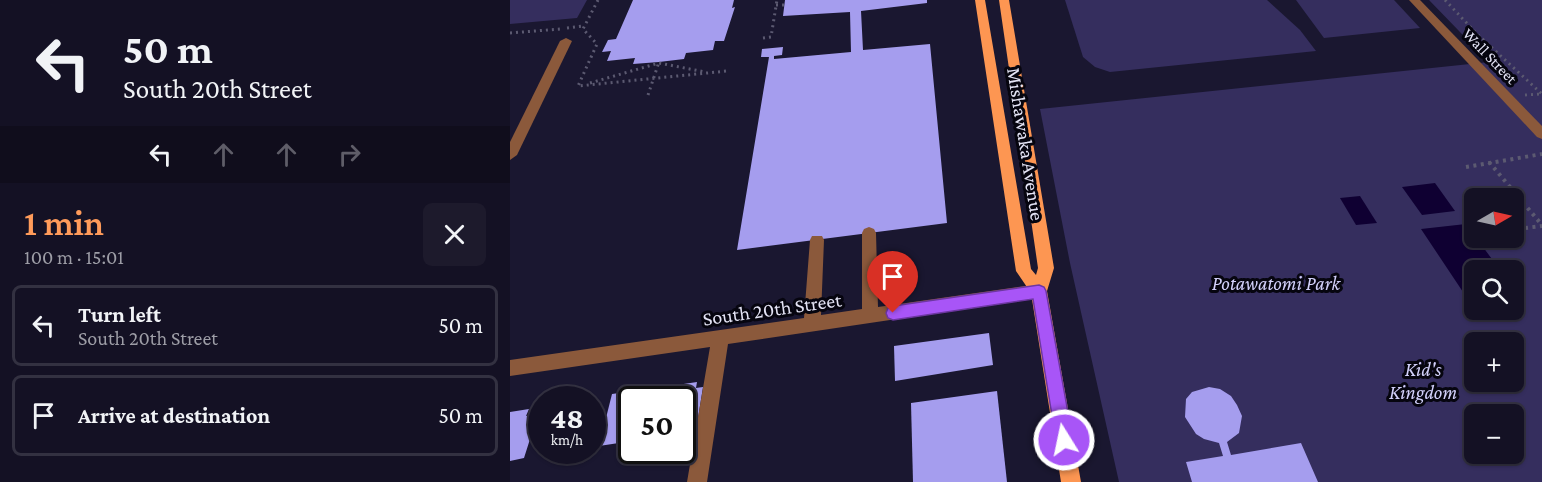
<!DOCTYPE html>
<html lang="en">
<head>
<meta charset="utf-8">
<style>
  body { margin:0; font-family:"Crimson Pro",serif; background:#1d1a2c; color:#f1f3f6; height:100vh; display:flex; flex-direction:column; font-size:22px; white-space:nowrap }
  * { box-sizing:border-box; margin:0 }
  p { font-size:20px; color:#9d9da6 }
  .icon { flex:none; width:33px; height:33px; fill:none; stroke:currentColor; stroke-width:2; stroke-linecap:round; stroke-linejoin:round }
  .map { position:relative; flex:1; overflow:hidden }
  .drawer { display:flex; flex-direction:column; background:#141124; width:510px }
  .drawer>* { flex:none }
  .guide { background:#141124; color:#f1f3f6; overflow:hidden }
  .needle { width:39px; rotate:81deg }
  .tools { position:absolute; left:954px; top:188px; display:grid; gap:12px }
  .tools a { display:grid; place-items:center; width:60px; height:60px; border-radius:9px; background:#141124; box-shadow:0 2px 4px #0004,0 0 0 2px #333141; font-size:30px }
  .speed { position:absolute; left:18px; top:386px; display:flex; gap:12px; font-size:30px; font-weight:700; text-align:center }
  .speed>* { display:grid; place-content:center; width:78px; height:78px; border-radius:50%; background:#141124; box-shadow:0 2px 4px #0004,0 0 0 2px #333141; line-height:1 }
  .speed small { font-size:15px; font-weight:400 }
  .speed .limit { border:3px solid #111; border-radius:9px; background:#fff; color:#111 }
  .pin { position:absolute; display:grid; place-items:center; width:51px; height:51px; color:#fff; margin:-62px -26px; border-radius:50% 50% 50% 0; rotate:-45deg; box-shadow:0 0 6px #0007 }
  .pin .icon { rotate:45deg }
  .me { position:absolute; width:66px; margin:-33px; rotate:350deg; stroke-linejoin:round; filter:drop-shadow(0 0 4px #0008) }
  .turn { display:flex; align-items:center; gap:21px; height:126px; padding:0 24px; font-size:27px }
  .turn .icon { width:78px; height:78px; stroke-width:2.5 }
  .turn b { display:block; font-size:42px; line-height:51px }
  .lanes { display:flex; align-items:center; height:57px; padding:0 24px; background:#0003; justify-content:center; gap:30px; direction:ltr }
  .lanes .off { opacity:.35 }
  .round { display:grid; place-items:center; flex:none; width:63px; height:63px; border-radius:9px; background:#1d1a2c }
  .head { display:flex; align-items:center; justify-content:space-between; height:102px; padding:0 24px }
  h1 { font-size:36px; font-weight:600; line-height:45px; color:#ff9b5a }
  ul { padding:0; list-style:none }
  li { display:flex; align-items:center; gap:18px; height:81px; margin:0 12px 9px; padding:0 12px; border:3px solid #333141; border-radius:9px }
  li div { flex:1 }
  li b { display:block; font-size:22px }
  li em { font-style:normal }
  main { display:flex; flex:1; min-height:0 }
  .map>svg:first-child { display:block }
</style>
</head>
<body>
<main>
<section class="drawer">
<div class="guide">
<div class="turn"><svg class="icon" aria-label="left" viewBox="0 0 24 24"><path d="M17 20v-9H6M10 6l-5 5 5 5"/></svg><div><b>50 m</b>South 20th Street</div></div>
<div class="lanes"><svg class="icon" aria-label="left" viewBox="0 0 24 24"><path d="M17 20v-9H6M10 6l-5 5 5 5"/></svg><svg class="icon off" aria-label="ahead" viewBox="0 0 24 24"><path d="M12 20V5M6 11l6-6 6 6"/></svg><svg class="icon off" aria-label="ahead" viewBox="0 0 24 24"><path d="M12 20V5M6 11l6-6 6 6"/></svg><svg class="icon off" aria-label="right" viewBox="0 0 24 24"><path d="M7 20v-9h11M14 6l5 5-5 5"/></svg></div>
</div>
<div class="head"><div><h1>1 min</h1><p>100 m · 15:01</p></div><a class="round"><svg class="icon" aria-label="close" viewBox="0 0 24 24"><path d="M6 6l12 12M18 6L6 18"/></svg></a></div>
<ul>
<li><svg class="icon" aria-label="left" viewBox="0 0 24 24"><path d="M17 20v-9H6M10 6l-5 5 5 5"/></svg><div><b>Turn left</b><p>South 20th Street</p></div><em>50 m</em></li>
<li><svg class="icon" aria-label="arrive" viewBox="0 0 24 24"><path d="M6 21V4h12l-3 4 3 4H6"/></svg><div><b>Arrive at destination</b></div><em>50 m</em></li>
</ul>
</section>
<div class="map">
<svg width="1032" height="482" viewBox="0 0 1032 482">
  <rect width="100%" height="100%" fill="#1a1730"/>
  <g fill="#352e5e" fill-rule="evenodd">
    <path d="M0 0H77L67 18 0 24Z"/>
    <path d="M555 0H757L790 30 806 51 600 72 585 67 573 57Z"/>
    <path d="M786 0H884L910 28 814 38Z"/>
    <path d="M919 0H1032V482H609L560 263 530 109 979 62ZM964 198H1004V237H964ZM964 270H1004V309H964ZM964 342H1004V381H964ZM964 414H1004V453H964Z"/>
  </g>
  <g fill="#0f0032">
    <path d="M925 183 945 211 912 215 892 187Z"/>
    <path d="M850 196 867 223 846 225 830 198Z"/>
    <path d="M956 224 990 270H964V297L957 298 911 229Z"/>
  </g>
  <g fill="#a59dee">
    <path d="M123 0H224L222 8 225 7 214 41H205L203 50 176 53 174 59 149 62 123 64 125 58 97 61 101 51 92 52 98 40 106 39Z"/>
    <path d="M275 0H417V3L351 11 353 50 420 44 437 223 227 250 259 57H251L252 49 273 47 272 55 264 56V59L341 52 340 12 273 16Z"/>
    <path d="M479 333 483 365 385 381 384 346Z"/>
    <path d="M187 382 186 388 193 387 185 437 172 439V399H158L159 392 166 391 167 385Z"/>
    <path d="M699 387 710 389 721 396 727 405 732 416 729 433 717 442 721 455 791 443 808 482H682L676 462 713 456 709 443 694 439 686 434 675 417 676 399 682 392Z"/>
    <path d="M137 389 135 399H122V441L89 446 102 394Z"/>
    <path d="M487 391 497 482H403L401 403Z"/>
    <path d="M19 409 16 416 28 414 14 458 0 461V412Z"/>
    <path d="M37 450H72V453L34 459Z"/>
  </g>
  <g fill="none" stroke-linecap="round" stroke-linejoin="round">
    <g stroke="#5c5a71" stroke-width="3" stroke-dasharray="2 4" stroke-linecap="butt">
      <path d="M88 0 73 29 87 44 68 86 217 71"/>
      <path d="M935 0 967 34 1032 94"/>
      <path d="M266 5H275"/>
      <path d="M57 28 74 26"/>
      <path d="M0 33 50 29"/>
      <path d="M253 38 261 37 267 0"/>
      <path d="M80 83 149 63 195 72"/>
      <path d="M138 95 149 62"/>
      <path d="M1015 95 1031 94"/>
    </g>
    <g stroke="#5c5a71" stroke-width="4" stroke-dasharray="3 4.5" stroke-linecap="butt">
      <path d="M979 162 1032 225"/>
      <path d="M956 167 1032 154"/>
      <path d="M1015 228 1032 226"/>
    </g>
    <g fill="#8b593b" fill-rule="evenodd">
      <path d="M899 0H910L1032 126V139L1027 137Z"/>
      <path d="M56 38 62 41 7 155 0 160V142L50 41Z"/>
      <path d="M359 227 364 229 366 233 368 307 529 284 535 286 537 291 535 296 529 298 218 344 197 482H177L200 347 0 376V360L294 318 300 240 302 236H312L314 240 311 315 352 309V233L354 229Z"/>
    </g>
    <path fill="#fd9652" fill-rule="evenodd" d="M465 0H475L521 269 526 275 528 268 489 0H499L544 268 537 291 571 482H551L521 293 506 271Z"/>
  </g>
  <path fill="#a855f7" stroke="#6d37a1" stroke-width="1.5" d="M529 285 534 287 536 291 563 440 560 446 554 449 548 446 546 440 523 299 383 320 378 318 376 313 378 308 383 306Z"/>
  <g text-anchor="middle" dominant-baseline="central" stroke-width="6" stroke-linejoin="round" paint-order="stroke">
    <g font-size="16" fill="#e4e4f5" stroke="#06050f">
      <text transform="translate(980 56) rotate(46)">Wall Street</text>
    </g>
    <g font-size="20" fill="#e4e4f5" stroke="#06050f">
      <text transform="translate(516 144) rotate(81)">Mishawaka Avenue</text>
      <text transform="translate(262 309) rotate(-8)">South 20th Street</text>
    </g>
    <g font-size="20" font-style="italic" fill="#d2d0fa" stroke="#06050f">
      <text x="766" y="283">Potawatomi Park</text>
      <text x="913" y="369">Kid's<tspan x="913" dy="23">Kingdom</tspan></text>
    </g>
  </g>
</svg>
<div class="tools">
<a><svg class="needle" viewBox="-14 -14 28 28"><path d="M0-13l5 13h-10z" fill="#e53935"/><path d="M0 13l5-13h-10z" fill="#9d9da6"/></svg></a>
<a><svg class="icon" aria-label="search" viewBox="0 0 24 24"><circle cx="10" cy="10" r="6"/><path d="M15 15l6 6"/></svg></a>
<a>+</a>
<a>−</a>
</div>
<div class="speed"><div>48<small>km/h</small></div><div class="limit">50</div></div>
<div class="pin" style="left:383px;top:313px;background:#d93025"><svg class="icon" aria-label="arrive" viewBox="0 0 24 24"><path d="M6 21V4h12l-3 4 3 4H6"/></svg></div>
<svg class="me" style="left:554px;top:440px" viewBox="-20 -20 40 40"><circle r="17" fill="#a855f7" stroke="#fff" stroke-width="3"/><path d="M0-11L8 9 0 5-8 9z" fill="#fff"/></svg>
</div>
</main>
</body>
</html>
